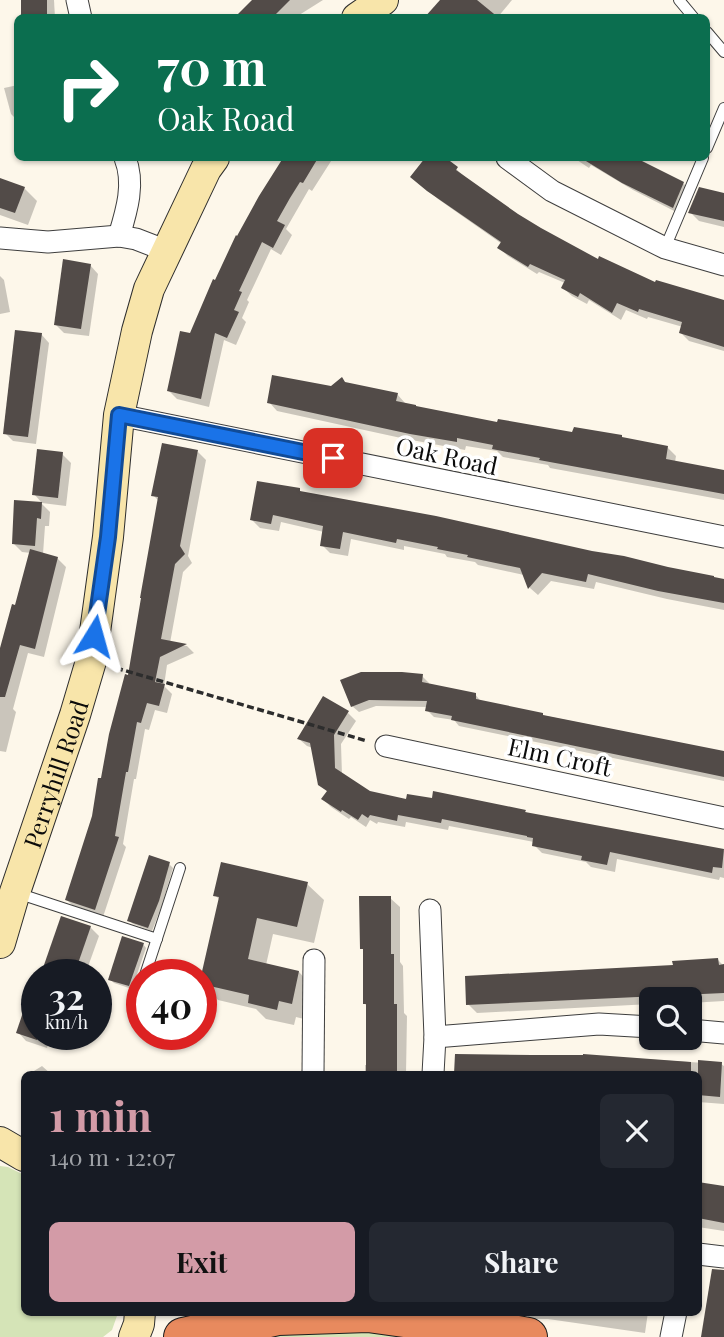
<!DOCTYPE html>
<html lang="en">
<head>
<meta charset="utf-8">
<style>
  body { margin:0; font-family:"Playfair Display",serif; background:#242831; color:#f1f3f6; height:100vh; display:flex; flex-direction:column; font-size:26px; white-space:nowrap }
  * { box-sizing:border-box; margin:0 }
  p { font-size:23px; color:#9ea1a6 }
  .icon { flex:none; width:38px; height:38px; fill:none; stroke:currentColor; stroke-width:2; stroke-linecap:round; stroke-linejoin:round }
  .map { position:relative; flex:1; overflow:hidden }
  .side { position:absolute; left:21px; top:1071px; width:681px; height:245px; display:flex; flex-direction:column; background:#171b24; border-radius:10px; box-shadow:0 2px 5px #0004 }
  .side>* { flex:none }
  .hud { position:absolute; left:14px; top:14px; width:696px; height:147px; border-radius:10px; box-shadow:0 2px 5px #0004; background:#0b6e4f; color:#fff; overflow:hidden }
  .tools { position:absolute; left:639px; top:987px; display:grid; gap:14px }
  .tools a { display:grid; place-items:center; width:63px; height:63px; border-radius:10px; background:#171b24; box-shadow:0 2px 5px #0004; font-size:35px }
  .speed { position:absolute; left:21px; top:959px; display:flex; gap:14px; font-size:35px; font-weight:700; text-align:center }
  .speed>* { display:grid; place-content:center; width:91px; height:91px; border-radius:50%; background:#171b24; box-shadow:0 2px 5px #0004; line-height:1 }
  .speed small { font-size:18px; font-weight:400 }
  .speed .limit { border:10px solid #d22; background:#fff; color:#111 }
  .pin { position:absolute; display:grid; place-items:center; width:60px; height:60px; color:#fff; margin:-30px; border-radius:14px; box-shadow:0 4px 10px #0006 }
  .me { position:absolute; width:77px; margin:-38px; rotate:8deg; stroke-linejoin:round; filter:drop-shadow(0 0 5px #0008) }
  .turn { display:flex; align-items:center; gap:24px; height:147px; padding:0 28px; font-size:32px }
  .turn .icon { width:91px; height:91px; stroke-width:2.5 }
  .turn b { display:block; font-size:49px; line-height:60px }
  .round { display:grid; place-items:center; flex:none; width:74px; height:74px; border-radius:10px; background:#242831 }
  .head { display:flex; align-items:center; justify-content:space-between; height:119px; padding:0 28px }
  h1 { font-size:42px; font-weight:700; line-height:52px; color:#d39ba7 }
  .button { display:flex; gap:14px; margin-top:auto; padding:14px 28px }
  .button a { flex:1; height:80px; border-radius:10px; background:#d39ba7; color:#111; font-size:28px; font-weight:700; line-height:80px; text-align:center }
  .button a+a { background:#242831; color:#f1f3f6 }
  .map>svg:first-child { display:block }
</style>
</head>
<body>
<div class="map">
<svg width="724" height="1337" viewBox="0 0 724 1337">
  <rect width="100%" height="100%" fill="#fdf7ea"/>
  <g fill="#d5e4b7">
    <path d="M0 1166 8 1167 24 1175V1312L118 1313 112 1330 103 1337H0Z"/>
    <path d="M318 1330H395L444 1337H265Z"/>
  </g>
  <g fill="#0003">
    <path d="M23 0H54L55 18H23Z"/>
    <path d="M255 0H323L296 17 293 14 289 18H237Z"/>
    <path d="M448 0H512L497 18Z"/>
    <path d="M18 85V121L11 114 4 88Z"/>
    <path d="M285 158H333L312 191 309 189 286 229 292 235 281 255 271 249 247 300 249 302 242 318 246 322 236 345 224 340 209 407 177 399 169 391 191 335 260 197Z"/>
    <path d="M427 158H444L465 177 517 216 599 261 656 285 724 302V351L689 341 681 333 683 327 648 317 647 319 626 310 621 320 589 300 587 304 572 296 563 288 565 283 539 272 537 274 508 256 499 248 502 244 438 199 412 176Z"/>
    <path d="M574 158H632L683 183 692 192 682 215 633 190 591 165 589 168Z"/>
    <path d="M0 180 24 188 37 201 28 225 0 215Z"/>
    <path d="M724 194V227L699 221 690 212Z"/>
    <path d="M90 265 98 274 89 336 64 333 55 324Z"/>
    <path d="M0 276 4 280 10 312 0 314Z"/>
    <path d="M41 334 49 343 36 444 13 441 5 433Z"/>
    <path d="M347 384 397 394 405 403V405L499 424 574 434 624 439 667 447 676 456 675 462 724 472V500L550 468 548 465 503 457 497 451 466 446 465 450 401 438 277 411 269 402Z"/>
    <path d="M198 452 206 460 188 556 192 563 183 572 170 643 187 646 194 653 167 665 164 686 172 694 167 713 155 710 149 730 145 729 136 779H134L123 844 126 847 103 917 75 908 67 900 93 816 130 677 159 501 153 495Z"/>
    <path d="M62 454 71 463 66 506 42 503 34 494Z"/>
    <path d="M299 490 303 494 724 580V610L667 599 596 582 594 589 551 581 538 595 530 588 524 575 478 565 475 562 447 557 445 554 404 546V550L351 539 348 556 330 553 322 545 324 532 281 522 279 531 260 528 252 520Z"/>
    <path d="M41 503 50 512 49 526H45L43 554 57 558 66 567 44 657 28 653 13 709 16 712 6 752 0 751V653L16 607 31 553 22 552 14 544Z"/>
    <path d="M422 676 429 683V685L475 694 482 703 724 752V781L459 726 454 720 434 717 427 710 428 707 376 706 359 712 352 706Z"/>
    <path d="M348 713 356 721 341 744 342 775 370 793 408 801 525 811 528 814 724 851V878L720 877 719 880 617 859 615 872 591 867 586 862 542 853 534 845V842L449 826 448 830 406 822 405 827 378 822 377 824 370 820 366 827 351 817 349 819 331 807 323 799 328 792 319 784 313 748 307 746 299 739Z"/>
    <path d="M169 864 173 868 162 905 152 931 133 924 129 920Z"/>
    <path d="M307 884 324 900 314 943 273 934 266 965 299 972 315 989 308 1020 296 1017 294 1025 266 1019 256 1009 218 1000 201 983 220 900 215 895Z"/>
    <path d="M390 898 400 907V962L403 966 404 1013 407 1016 406 1074H365V1065H368V1007L365 1004 364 951 362 948Z"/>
    <path d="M62 918 90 927 99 936 85 975H42Z"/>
    <path d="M143 944 146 948 132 989 114 983 110 979Z"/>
    <path d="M718 960 724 966V1001L690 1003V999H651V1004L477 1013 468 1004Z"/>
    <path d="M18 1032 37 1034H52L47 1048 26 1041Z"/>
    <path d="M457 1055 611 1057 721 1064 724 1066V1104L698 1102V1074H456Z"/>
    <path d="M42 1066 51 1074H29Z"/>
    <path d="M698 1184 724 1188V1231L698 1227Z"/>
    <path d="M524 1312H648L645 1333 548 1319H530Z"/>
  </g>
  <g fill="#524b48">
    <rect x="21" y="0" width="26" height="18"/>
    <path d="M252 0H290L272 18H234Z"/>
    <path d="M440 0H477L499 18H424Z"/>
    <path d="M283 158H318L303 183 300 182 290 198 277 221 285 225 273 248 262 242 239 291 242 292 234 310 239 312 227 338 215 333 201 399 167 391 180 331 190 333 213 279 215 280 236 235 237 236 259 196Z"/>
    <path d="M425 158H446L458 167 456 170 518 214 541 228 598 259 599 256 655 282 656 280 724 300V347L679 333 682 322 639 309 638 312 617 303 612 313 580 293 578 297 561 288 565 280 530 264 528 267 497 248 501 242 427 191 410 177Z"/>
    <path d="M581 158H636L684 182 673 208 622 183Z"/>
    <path d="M0 178 25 187 15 213 0 208Z"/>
    <path d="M699 187 724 193V221L688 213Z"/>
    <path d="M63 259 91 264 81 329 54 325Z"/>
    <path d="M15 330 42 333 28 437 3 434Z"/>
    <path d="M272 375 331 386 342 377 345 382 398 393 396 401 416 405V406L497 422 498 419 572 432 574 427 622 435V437L668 446 666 459 724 470V494L539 460 540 458 492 449 493 445 457 438V442L410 434 267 403Z"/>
    <path d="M162 443 198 450 180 546 185 554 175 564 161 639 187 644 160 657 155 682 165 684 159 706 147 703 141 723 137 722 128 772H126L115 836 119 837 95 910 65 900 92 816 98 778H101L109 734 125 674 128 675 141 598H140L158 497 151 496Z"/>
    <path d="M37 449 63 452 58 498 32 495Z"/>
    <path d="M257 481 300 488V491L436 516 592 551 624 556 668 567 714 576V577L724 579V603L658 591 588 574 586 582 542 573 528 589 520 568 467 557 468 555 437 549 438 547 397 539 396 543 343 532 340 549 320 546 323 526 273 515 271 524 250 520Z"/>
    <path d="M14 500 42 502 41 519 37 518 35 546 12 544Z"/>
    <path d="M30 549 58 557 35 649 20 645 5 697H0V648L12 604 15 605Z"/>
    <path d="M361 672H402L423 674 422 682 476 693V699L543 713V715L724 751V777L451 720 452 716 425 711 427 701 369 700 351 707 340 680Z"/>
    <path d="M323 696 349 711 334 735 335 768 370 791 406 799 407 794 432 798 433 791 526 810 525 812 724 849 722 868 713 867 712 873 610 852 607 865 581 860 582 856 532 846 533 838 527 837V836L442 819 441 823 398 815 397 821 370 815 368 818 362 814 358 820 342 810 341 812 321 799 327 791 318 785 310 743 297 739Z"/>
    <path d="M149 855 170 862 159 901 148 928 127 921Z"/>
    <path d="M221 862 308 882 297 927 257 918 248 959 299 971 292 1004 279 1001 277 1010 248 1003 249 995 201 984V976L219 897 213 896Z"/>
    <path d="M359 896H391V954H394V1004H397V1074H366V1004H363V949H360Z"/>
    <path d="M61 916 91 926 74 975 44 965Z"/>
    <path d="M122 936 144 943 129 986 108 980Z"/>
    <path d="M718 958 719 965 724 964V993L466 1005 465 976 673 965 672 961Z"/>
    <path d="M34 980 37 981V1040L16 1033Z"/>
    <path d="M455 1054 532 1055H583V1054L691 1062V1074H454Z"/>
    <path d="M698 1060 722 1062 720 1097 698 1095Z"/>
    <path d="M698 1182 724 1186V1223L698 1218Z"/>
    <path d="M712 1269 724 1270V1337H701Z"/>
  </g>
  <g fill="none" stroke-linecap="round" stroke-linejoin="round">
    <defs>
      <g id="lane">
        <path d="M679 0 694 18"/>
        <path d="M707 32 724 52"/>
        <path d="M707 148 724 108"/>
        <path d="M665 248 703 158"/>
        <path d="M17 893 157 939"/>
        <path d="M145 975 180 868"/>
        <path d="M140 991 142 986"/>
      </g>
      <g id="street">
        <path d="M77 0 81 18"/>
        <path d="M507 158 552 191 665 248 724 265"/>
        <path d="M119 236C127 210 135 183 125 158"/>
        <path d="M0 238 48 242 119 236 136 239 167 251"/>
        <path d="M119 415 724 537"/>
        <path d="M386 746 724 818"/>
        <path d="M430 910 435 1037 433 1074"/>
        <path d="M690 1030 724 1033"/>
        <path d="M435 1037 599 1024 651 1027"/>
        <path d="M313 1074 314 960"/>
        <path d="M698 1254 724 1257"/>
        <path d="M671 1337 676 1312"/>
      </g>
      <g id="secondary">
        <path d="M357 18 383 0"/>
        <path id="s1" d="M0 943 15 892 75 715 91 661 108 537 119 415 137 331 149 289 206 169 214 158"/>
        <path d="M0 1142 24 1156"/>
        <path d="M134 1337 139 1324 140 1312"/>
      </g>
      <path id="highway" d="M183 1337 278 1316 368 1313 478 1328 528 1337"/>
    </defs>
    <use href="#lane" stroke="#3e3e3e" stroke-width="12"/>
    <use href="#street" stroke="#3e3e3e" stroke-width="23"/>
    <use href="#secondary" stroke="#2d2d2d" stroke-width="32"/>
    <use href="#highway" stroke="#1c1c1c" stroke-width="40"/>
    <path stroke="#2d2d2d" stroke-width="3.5" stroke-dasharray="7 3.5" stroke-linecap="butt" d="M116 668 367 741"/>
    <use href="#lane" stroke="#fff" stroke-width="10"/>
    <use href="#street" stroke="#fff" stroke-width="21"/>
    <use href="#secondary" stroke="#f8e5aa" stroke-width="30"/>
    <use href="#highway" stroke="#e88a5e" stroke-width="38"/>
  </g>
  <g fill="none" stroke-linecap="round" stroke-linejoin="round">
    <defs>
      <path id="route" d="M94 636 108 537 119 415 333 458"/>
    </defs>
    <use href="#route" stroke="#114b97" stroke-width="18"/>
    <use href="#route" stroke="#1a73e8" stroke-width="12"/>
  </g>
  <g text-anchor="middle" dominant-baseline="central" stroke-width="7" stroke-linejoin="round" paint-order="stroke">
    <g font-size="24" fill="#0b0b0b" stroke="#fff">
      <text transform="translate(447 455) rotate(12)">Oak Road</text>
      <text transform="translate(560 756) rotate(12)">Elm Croft</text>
      <text stroke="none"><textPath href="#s1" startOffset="178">Perryhill Road</textPath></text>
    </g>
  </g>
</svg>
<div class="tools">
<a><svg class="icon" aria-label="search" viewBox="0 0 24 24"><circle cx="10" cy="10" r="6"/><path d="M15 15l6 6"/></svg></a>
</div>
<div class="speed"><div>32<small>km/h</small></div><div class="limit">40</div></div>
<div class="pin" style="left:333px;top:458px;background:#d93025"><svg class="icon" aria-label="arrive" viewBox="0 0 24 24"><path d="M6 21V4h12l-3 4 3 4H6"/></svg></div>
<svg class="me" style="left:94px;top:636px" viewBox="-20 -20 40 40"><path d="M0-17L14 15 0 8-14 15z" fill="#1a73e8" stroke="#fff" stroke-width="4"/></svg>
<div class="hud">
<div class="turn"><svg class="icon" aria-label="right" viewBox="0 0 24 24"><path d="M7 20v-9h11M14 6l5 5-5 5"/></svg><div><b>70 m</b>Oak Road</div></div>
</div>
<section class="side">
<div class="head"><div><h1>1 min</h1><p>140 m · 12:07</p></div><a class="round"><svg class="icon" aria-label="close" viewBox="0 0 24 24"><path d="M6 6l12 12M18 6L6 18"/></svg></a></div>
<div class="button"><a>Exit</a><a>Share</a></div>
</section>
</div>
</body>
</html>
